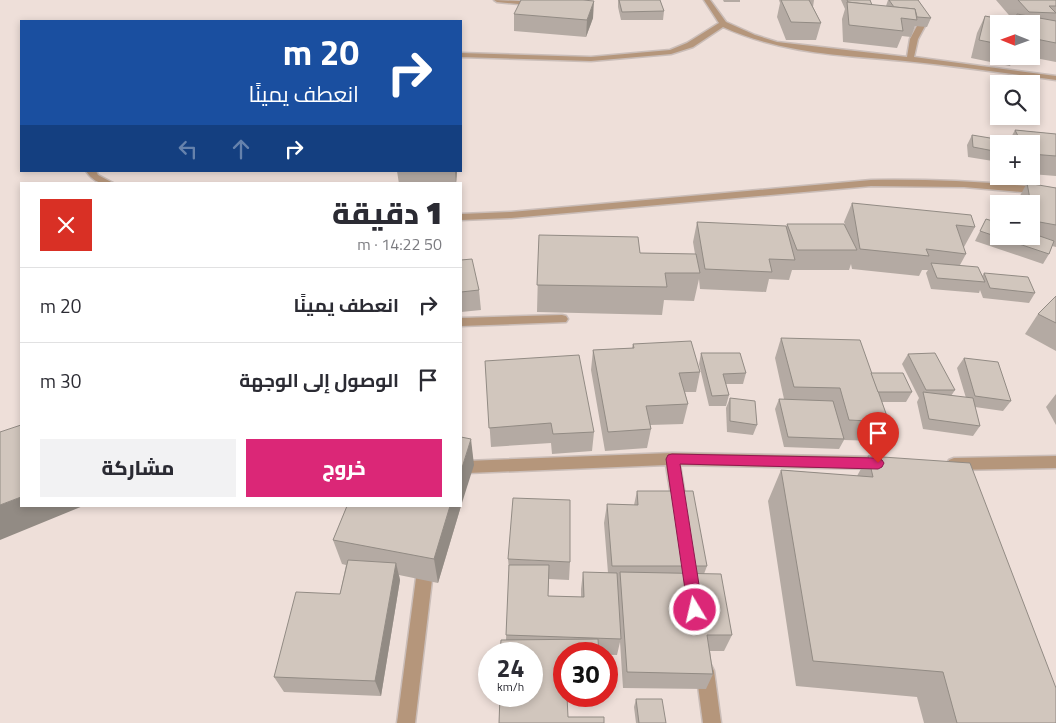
<!DOCTYPE html>
<html lang="ar">
<head>
<meta charset="utf-8">
<style>
  body { margin:0; font-family:"Titillium Web",Cairo,sans-serif; background:#f2f2f3; color:#2b2b33; direction:rtl; height:100vh; display:flex; flex-direction:column; font-size:19px; white-space:nowrap }
  * { box-sizing:border-box; margin:0 }
  p { font-size:16px; color:#7c7c81 }
  .icon { flex:none; width:28px; height:28px; fill:none; stroke:currentColor; stroke-width:2; stroke-linecap:round; stroke-linejoin:round }
  .map { position:relative; flex:1; overflow:hidden; direction:ltr }
  .side { position:absolute; left:20px; top:182px; width:442px; height:325px; display:flex; flex-direction:column; background:#fff; border-radius:0px; box-shadow:0 2px 8px #0003; direction:rtl }
  .side>* { flex:none }
  .top-card { position:absolute; left:20px; top:20px; width:442px; height:152px; border-radius:0px; box-shadow:0 2px 8px #0003; direction:rtl; background:#1a4fa0; color:#fff; overflow:hidden }
  .needle { width:32px; rotate:271deg }
  .controls { position:absolute; left:990px; top:15px; display:grid; gap:10px }
  .controls a { display:grid; place-items:center; width:50px; height:50px; border-radius:0px; background:#fff; box-shadow:0 2px 8px #0003; font-size:25px }
  .speed { position:absolute; left:478px; top:642px; display:flex; gap:10px; font-size:25px; font-weight:700; text-align:center }
  .speed>* { display:grid; place-content:center; width:65px; height:65px; border-radius:50%; background:#fff; box-shadow:0 2px 8px #0003; line-height:1 }
  .speed small { font-size:12px; font-weight:400 }
  .speed .limit { border:8px solid #d22; background:#fff; color:#111 }
  .pin { position:absolute; display:grid; place-items:center; width:42px; height:42px; color:#fff; margin:-51px -21px; border-radius:50% 50% 50% 0; rotate:-45deg; box-shadow:0 0 5px #0007 }
  .pin .icon { rotate:45deg }
  .me { position:absolute; width:55px; margin:-28px; rotate:351deg; stroke-linejoin:round; filter:drop-shadow(0 0 4px #0008) }
  .turn { display:flex; align-items:center; gap:18px; height:105px; padding:0 20px; font-size:22px }
  .turn .icon { width:65px; height:65px; stroke-width:2.5 }
  .turn b { display:block; font-size:35px; line-height:42px }
  .lanes { display:flex; align-items:center; height:48px; padding:0 20px; background:#0003; justify-content:center; gap:25px; direction:ltr }
  .lanes .off { opacity:.35 }
  .round { display:grid; place-items:center; flex:none; width:52px; height:52px; border-radius:0px; background:#f2f2f3 }
  .overview { display:flex; align-items:center; justify-content:space-between; height:85px; padding:0 20px }
  h1 { font-size:30px; font-weight:800; line-height:38px }
  .action { display:flex; gap:10px; margin-top:auto; padding:10px 20px }
  .action a { flex:1; height:58px; border-radius:0px; background:#db2777; color:#fff; font-size:20px; font-weight:800; line-height:58px; text-align:center }
  .action a+a { background:#f2f2f3; color:#2b2b33 }
  ul { padding:0; list-style:none }
  li { display:flex; align-items:center; gap:15px; height:75px; padding:0 20px; border-top:1px solid #e1e1e2 }
  li div { flex:1 }
  li b { display:block; font-size:19px }
  li em { font-style:normal }
  .map>svg:first-child { display:block }
</style>
</head>
<body>
<div class="map">
<svg width="1056" height="723" viewBox="0 0 1056 723">
  <rect width="100%" height="100%" fill="#eedfd9"/>
  <g fill="none" stroke-linecap="round" stroke-linejoin="round">
    <defs>
      <g id="minor">
        <path d="M494 0 541 2 572 0 541 6 497 2Z"/>
        <path d="M704 0H710L726 22 755 35 777 42 907 57 910 39 917 26 908 0H914L925 26 918 39 914 57 1056 76V80C1006 73 956 66 905 61 841 55 783 54 723 27L693 47 671 54 591 61 461 57V53L591 57 670 50 687 43 719 23Z"/>
        <path d="M86 171H96L98 175 115 184C102 184 94 183 86 171Z"/>
        <path d="M871 180C933 179 994 182 1056 189V195L964 187 871 186 511 218 461 220V214L511 212Z"/>
        <path d="M562 315 566 316 568 319 566 322 461 326V318Z"/>
        <path d="M672 453 881 457 886 459 888 463 886 467 881 469 680 465 687 508 685 513 680 514 675 513 673 508 666 465 468 473 461 476V463L466 461Z"/>
        <path d="M1056 456V468L954 470 949 468 947 464 949 460 954 458Z"/>
        <path d="M426 556 432 558 434 563 415 723H397L418 563 420 558Z"/>
        <path d="M705 662 711 665 714 671 721 723H703L696 671 699 665Z"/>
      </g>
    </defs>
    <use href="#minor" stroke="#cabdb8" stroke-width="3"/>
    <use href="#minor" fill="#b5967b" fill-rule="evenodd"/>
  </g>
  <g fill="#b4aaa3">
    <path d="M618 0H660L664 11 663 20H621L618 7Z"/>
    <path d="M723 0H740V2H724Z"/>
    <path d="M779 0H814L813 7 821 23 816 40H786L777 17 780 3Z"/>
    <path d="M841 0H870L872 5 886 6 888 0H918L931 18 927 27 915 26 911 37 902 36 897 48 843 42 842 19 845 9Z"/>
    <path d="M996 0H1056V62L1025 56H1031V24H999V56H1015L1010 66 971 58 977 33 985 16 1014 21Z"/>
    <path d="M514 14 593 18 586 37 514 31Z"/>
    <path d="M1015 130 1056 134V176L1031 174V144H999V162L968 157 967 145 972 135 1008 143Z"/>
    <path d="M397 171H457L456 184H399Z"/>
    <path d="M1027 183 1031 204H1017L1016 203Z"/>
    <path d="M1056 188V247L1052 246 1049 254 1043 264 975 241 986 219 1031 236V204Z"/>
    <path d="M852 203 975 227 964 247H963L966 254 960 265 982 276 984 273 1035 293 1029 303 983 298 980 290 979 293 931 289 926 273 928 270H922L919 276 852 269 851 264 849 270H792L789 280 769 279 766 292 700 289 699 279 694 301 664 300 662 315 537 312 539 235 640 253 695 254 693 242 697 222 786 227 787 224 845 225 844 222Z"/>
    <path d="M461 260 479 290 481 310 461 312Z"/>
    <path d="M1056 296V351L1025 334 1038 314Z"/>
    <path d="M781 338 871 373 912 392 906 402H882L889 422 878 441 844 440 839 449 784 447 775 409 779 399H784L775 358Z"/>
    <path d="M633 344 700 372 696 392H685L688 404 683 424 650 425 651 429 647 448 605 451 591 370 593 350 632 348Z"/>
    <path d="M701 353 746 373 743 384H726L729 395 726 406H709L699 364Z"/>
    <path d="M908 354 955 390 951 396 966 398 957 368 964 358 1011 401 1003 411 975 407 980 426 973 436 923 429 917 402 919 398 902 364Z"/>
    <path d="M485 361 594 432 592 451 552 454 551 443 491 447Z"/>
    <path d="M1056 394V425L1046 407Z"/>
    <path d="M730 398 757 425 753 435 727 432 726 408Z"/>
    <path d="M868 456 1056 723H924L917 697 796 686 768 501 781 470 857 476Z"/>
    <path d="M637 491 707 566 704 574 732 635 724 651H710L713 674 706 689 623 688 620 642 617 655 564 654V696H599V700H567L499 723 506 640 509 570 508 559 570 562 569 580 549 579 548 596 581 597V589L583 572 608 573 604 523 607 504 634 505Z"/>
    <path d="M347 506H461L438 583 399 575 400 580 381 696 284 692 274 677 340 594 346 565 342 564 333 540Z"/>
    <path d="M636 699 666 723H636L634 707Z"/>
  </g>
  <g fill="#928b84">
    <path d="M594 1 593 18 586 37 587 20Z"/>
    <path d="M455 171H457L456 184Z"/>
    <path d="M471 439 474 465 461 506V471Z"/>
    <path d="M21 497V506H83L0 540V505Z"/>
    <path d="M450 506H461L438 583 434 559Z"/>
    <path d="M396 563 400 580 381 696 375 681Z"/>
  </g>
  <g fill="#d1c6bd" stroke="#928b84">
    <path d="M521 0H583L594 1 587 20 514 14Z"/>
    <path d="M619 0H660L664 11 622 12Z"/>
    <path d="M781 0H809L821 23 791 22Z"/>
    <path d="M847 0H870L872 5 848 2Z"/>
    <path d="M889 0H918L931 18 917 17 915 9 894 7Z"/>
    <path d="M1018 0H1056V6H1049L1056 13 1029 12Z"/>
    <path d="M847 2 915 9 917 20 901 18 903 31 849 25Z"/>
    <path d="M1017 14 1056 21V43L1031 38V24H999V44L979 40 985 16 1016 22Z"/>
    <path d="M1015 130 1056 134V156L1031 154V144H1022Z"/>
    <path d="M972 135 1008 141V144H999V152L973 147Z"/>
    <path d="M1027 183 1056 188V225L1034 221Z"/>
    <path d="M852 203 971 215 975 227 956 225 966 254 926 249 929 256 860 249Z"/>
    <path d="M986 219 999 223V236H1031V233L1054 241 1049 254 980 231Z"/>
    <path d="M697 222 786 226 795 260 769 259 772 272 705 269Z"/>
    <path d="M787 224H844L857 250H797Z"/>
    <path d="M539 235 638 237 640 253 696 254 700 273H665L667 287 537 285Z"/>
    <path d="M472 259 479 290 461 292V260Z"/>
    <path d="M931 263 978 267 985 282 937 278Z"/>
    <path d="M984 273 1028 277 1035 293 990 288Z"/>
    <path d="M1056 296V323L1038 314Z"/>
    <path d="M781 338 860 340 889 422 849 420 840 388 794 387Z"/>
    <path d="M691 341 700 372 679 373 688 404 646 406 651 429 608 432 593 350 634 348 633 344Z"/>
    <path d="M701 353H740L746 373 723 374 729 395 712 396Z"/>
    <path d="M935 353 955 390H926L908 354Z"/>
    <path d="M579 355 594 432 553 434 551 423 489 428 485 361Z"/>
    <path d="M964 358 998 362 1011 401 975 396Z"/>
    <path d="M871 373H903L912 392H878Z"/>
    <path d="M923 392 973 398 980 426 929 419Z"/>
    <path d="M730 398 755 401 757 425 730 421Z"/>
    <path d="M779 399 833 401 844 439 788 437Z"/>
    <path d="M21 425V497L0 505V432Z"/>
    <path d="M461 437 471 439 461 471Z"/>
    <path d="M868 456 970 463 1056 688V723H957L943 672 813 661 781 470 873 477Z"/>
    <path d="M637 491H693L707 566H612L607 504 638 505Z"/>
    <path d="M513 498 570 500V562L508 559Z"/>
    <path d="M347 506H450L434 559 333 540Z"/>
    <path d="M348 560 396 563 375 681 274 677 296 592 340 594Z"/>
    <path d="M509 565H549L548 596 584 597 583 572 617 573 621 639 506 635Z"/>
    <path d="M620 572 721 574 732 635H707L713 674 627 672Z"/>
    <path d="M598 639 599 654H564V696H567L568 717H604V723H499L500 696H531V654H500L501 640Z"/>
    <path d="M636 699H662L666 723H639Z"/>
  </g>
  <path fill="#db2777" stroke="#8e194d" d="M672 454 878 458 882 460 884 463 882 467 878 469 680 464 703 610 701 615 695 617 690 615 688 610 666 459 668 455Z"/>
</svg>
<div class="controls">
<a><svg class="needle" viewBox="-14 -14 28 28"><path d="M0-13l5 13h-10z" fill="#e53935"/><path d="M0 13l5-13h-10z" fill="#7c7c81"/></svg></a>
<a><svg class="icon" aria-label="search" viewBox="0 0 24 24"><circle cx="10" cy="10" r="6"/><path d="M15 15l6 6"/></svg></a>
<a>+</a>
<a>−</a>
</div>
<div class="speed"><div>24<small>km/h</small></div><div class="limit">30</div></div>
<div class="pin" style="left:878px;top:463px;background:#d93025"><svg class="icon" aria-label="arrive" viewBox="0 0 24 24"><path d="M6 21V4h12l-3 4 3 4H6"/></svg></div>
<svg class="me" style="left:695px;top:610px" viewBox="-20 -20 40 40"><circle r="17" fill="#db2777" stroke="#fff" stroke-width="3"/><path d="M0-11L8 9 0 5-8 9z" fill="#fff"/></svg>
<div class="top-card">
<div class="turn"><svg class="icon" aria-label="right" viewBox="0 0 24 24"><path d="M7 20v-9h11M14 6l5 5-5 5"/></svg><div><b>20 m</b>انعطف يمينًا</div></div>
<div class="lanes"><svg class="icon off" aria-label="left" viewBox="0 0 24 24"><path d="M17 20v-9H6M10 6l-5 5 5 5"/></svg><svg class="icon off" aria-label="ahead" viewBox="0 0 24 24"><path d="M12 20V5M6 11l6-6 6 6"/></svg><svg class="icon" aria-label="right" viewBox="0 0 24 24"><path d="M7 20v-9h11M14 6l5 5-5 5"/></svg></div>
</div>
<section class="side">
<div class="overview"><div><h1>1 دقيقة</h1><p>50 m · 14:22</p></div><a class="round" style="background:#d93025;color:#fff"><svg class="icon" aria-label="close" viewBox="0 0 24 24"><path d="M6 6l12 12M18 6L6 18"/></svg></a></div>
<ul>
<li><svg class="icon" aria-label="right" viewBox="0 0 24 24"><path d="M7 20v-9h11M14 6l5 5-5 5"/></svg><div><b>انعطف يمينًا</b></div><em>20 m</em></li>
<li><svg class="icon" aria-label="arrive" viewBox="0 0 24 24"><path d="M6 21V4h12l-3 4 3 4H6"/></svg><div><b>الوصول إلى الوجهة</b></div><em>30 m</em></li>
</ul>
<div class="action"><a>خروج</a><a>مشاركة</a></div>
</section>
</div>
</body>
</html>
